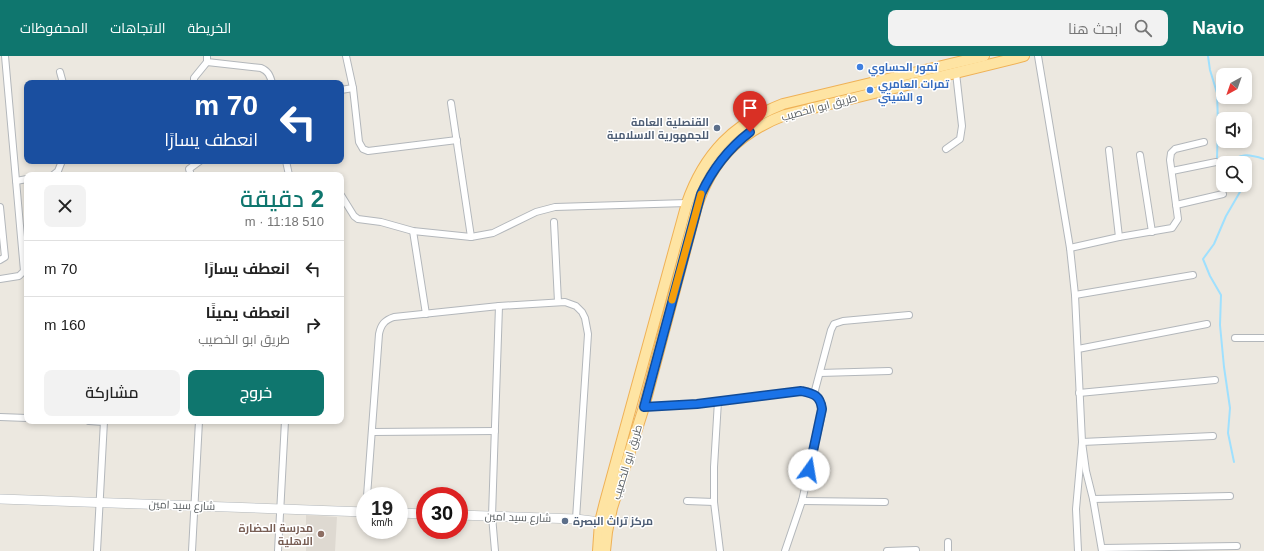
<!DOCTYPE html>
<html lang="ar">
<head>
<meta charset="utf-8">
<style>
  body { margin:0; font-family:Helvetica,Cairo,sans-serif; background:#f2f2f2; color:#222; direction:rtl; height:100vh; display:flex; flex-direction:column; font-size:15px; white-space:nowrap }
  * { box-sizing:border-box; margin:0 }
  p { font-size:13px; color:#767676 }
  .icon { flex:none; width:22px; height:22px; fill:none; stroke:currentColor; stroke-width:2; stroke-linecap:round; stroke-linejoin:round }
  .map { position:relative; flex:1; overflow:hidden; direction:ltr }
  .details { position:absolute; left:24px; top:116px; width:320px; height:252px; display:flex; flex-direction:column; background:#fff; border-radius:8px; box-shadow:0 2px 6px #0003; direction:rtl }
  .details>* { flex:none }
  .guide { position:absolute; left:24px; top:24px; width:320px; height:84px; border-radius:8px; box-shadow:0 2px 6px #0003; direction:rtl; background:#1a4fa0; color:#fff; overflow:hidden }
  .needle { width:26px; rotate:220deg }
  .fabs { position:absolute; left:1216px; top:12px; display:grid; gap:8px }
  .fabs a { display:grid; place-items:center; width:36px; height:36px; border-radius:8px; background:#fff; box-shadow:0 2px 6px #0003; font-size:20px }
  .speed { position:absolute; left:356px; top:431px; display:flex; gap:8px; font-size:20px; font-weight:700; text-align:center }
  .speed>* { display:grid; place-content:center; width:52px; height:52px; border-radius:50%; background:#fff; box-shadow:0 2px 6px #0003; line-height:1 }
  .speed small { font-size:10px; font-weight:400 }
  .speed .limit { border:6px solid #d22; background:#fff; color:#111 }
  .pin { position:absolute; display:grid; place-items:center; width:34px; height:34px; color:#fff; margin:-41px -17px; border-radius:50% 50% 50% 0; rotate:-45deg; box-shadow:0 0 4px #0007 }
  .pin .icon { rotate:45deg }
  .me { position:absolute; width:44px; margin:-22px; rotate:13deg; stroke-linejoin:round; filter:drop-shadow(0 0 3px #0008) }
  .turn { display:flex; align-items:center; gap:14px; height:84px; padding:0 20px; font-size:18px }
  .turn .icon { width:52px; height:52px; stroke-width:2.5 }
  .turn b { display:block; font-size:28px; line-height:34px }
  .round { display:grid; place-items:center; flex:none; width:42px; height:42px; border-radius:8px; background:#f2f2f2 }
  .summary { display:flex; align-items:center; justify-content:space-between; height:68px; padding:0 20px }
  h1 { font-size:24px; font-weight:600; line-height:30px; color:#0f766e }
  .primary-button { display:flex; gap:8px; margin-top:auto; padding:8px 20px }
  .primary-button a { flex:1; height:46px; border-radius:8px; background:#0f766e; color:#fff; font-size:16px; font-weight:600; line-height:46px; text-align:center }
  .primary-button a+a { background:#f2f2f2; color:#222 }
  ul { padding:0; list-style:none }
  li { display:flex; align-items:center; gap:12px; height:56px; padding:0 20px; border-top:1px solid #e0e0e0 }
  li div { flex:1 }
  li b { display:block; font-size:15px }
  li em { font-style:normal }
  header { display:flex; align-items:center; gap:24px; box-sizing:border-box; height:56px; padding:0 20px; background:#0f766e; color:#fff }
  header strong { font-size:19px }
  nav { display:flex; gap:22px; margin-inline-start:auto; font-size:14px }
  .search { width:280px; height:36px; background:#f2f2f2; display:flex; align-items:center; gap:10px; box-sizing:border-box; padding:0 14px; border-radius:8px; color:#767676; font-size:15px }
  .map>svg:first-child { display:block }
</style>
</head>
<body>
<header>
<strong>Navio</strong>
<div class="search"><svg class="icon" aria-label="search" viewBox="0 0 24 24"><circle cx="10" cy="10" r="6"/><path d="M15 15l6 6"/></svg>ابحث هنا</div>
<nav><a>الخريطة</a><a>الاتجاهات</a><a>المحفوظات</a></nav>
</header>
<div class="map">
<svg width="1264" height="495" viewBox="0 0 1264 495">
  <rect width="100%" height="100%" fill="#ece8e0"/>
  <path fill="#ded9d1" d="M306 459 337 461 335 495H306Z"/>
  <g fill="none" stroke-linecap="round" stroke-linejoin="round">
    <g stroke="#9fe0fe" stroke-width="2">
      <path d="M1208 0 1210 14 1217 37 1218 67 1217 102 1223 107"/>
      <path d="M1225 107C1242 98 1246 97 1264 103"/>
      <path d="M1234 406 1228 377 1230 352 1224 311 1220 269 1221 239 1210 220 1203 203 1214 188 1226 160 1244 129"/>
    </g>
    <defs>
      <g id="street">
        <path d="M346 0 353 32 359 86 363 93 368 95 457 84"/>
        <path d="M1038 0 1070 192 1075 239 1082 386 1086 415 1093 443 1102 495"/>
        <path d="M207 6 261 12C268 15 270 19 272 27"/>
        <path d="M60 16 63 27"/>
        <path d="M194 27V22L207 6V0"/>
        <path d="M341 34 353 32"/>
        <path d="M451 47 471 181"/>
        <path d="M946 93 960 83 962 70 956 17"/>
        <path d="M1109 94 1119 181"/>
        <path d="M1140 99 1152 176"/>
        <path d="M286 105 289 119"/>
        <path d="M1172 115 1216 106"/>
        <path d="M53 119 58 115 62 105"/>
        <path d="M191 119 189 113 200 105"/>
        <path d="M16 125 27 123"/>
        <path d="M341 139 354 160 358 163 381 166 413 175 471 181 493 177 536 156 555 151 687 147"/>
        <path d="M1176 149 1223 138"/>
        <path d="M0 151 5 201 0 204"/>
        <path d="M554 166 558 246"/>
        <path d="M413 175 426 258"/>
        <path d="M1070 192 1119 181 1172 172 1178 163 1170 104 1171 97 1175 93 1204 86"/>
        <path d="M0 223 19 220 24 215 5 0"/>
        <path d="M1075 239 1193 219"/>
        <path d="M1235 282H1264"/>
        <path d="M1078 293 1207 268"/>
        <path d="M820 317 889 315"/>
        <path d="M1079 337 1215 324"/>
        <path d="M814 338 831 274 834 268 843 265 909 259"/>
        <path d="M718 345 714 411V446L720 495"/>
        <path d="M644 351 697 348 801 335C814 338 820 339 823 353L802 445 785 495"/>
        <path d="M0 361 27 362"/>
        <path d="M89 365 104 366"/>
        <path d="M372 376 495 375"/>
        <path d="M367 440 379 278C381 268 385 264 394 261L499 250 565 246 576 250 582 256 585 262 588 278 576 463"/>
        <path d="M1093 443 1230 440"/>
        <path d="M687 445 714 446"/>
        <path d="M802 445 885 446"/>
        <path d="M948 486V495"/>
        <path d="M1102 492 1237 490"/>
        <path d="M97 495 104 365"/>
        <path d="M192 495 199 365"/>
        <path d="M278 495 285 365"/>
        <path d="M495 495 492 460 499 250"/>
        <path d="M887 495 916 494"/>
        <path d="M1078 495 1076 453 1082 386 1213 380"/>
      </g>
      <g id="secondary">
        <path d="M0 443 365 456"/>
        <path d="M399 457 425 458"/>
        <path d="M459 459 576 463 600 466"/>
      </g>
      <g id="primary">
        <path d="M598 495 600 466 605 446 687 147C704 98 734 67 783 48L984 0"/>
        <path d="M605 495 607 476 612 452 644 351 697 150C712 104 740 76 785 59L1024 0"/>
      </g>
    </defs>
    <use href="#street" stroke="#b3b7bb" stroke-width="8"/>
    <use href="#secondary" stroke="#b2b7bb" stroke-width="10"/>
    <use href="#primary" stroke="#efb156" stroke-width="12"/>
    <use href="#street" stroke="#fff" stroke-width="6"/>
    <use href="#secondary" stroke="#fff" stroke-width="9"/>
    <use href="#primary" stroke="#fee4a3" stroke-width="10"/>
  </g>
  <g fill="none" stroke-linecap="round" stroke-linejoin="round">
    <defs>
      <path id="route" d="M750 76C728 93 713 112 701 138L644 351 697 348 801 335C814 338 820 339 822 353L809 414"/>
    </defs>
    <use href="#route" stroke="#114b97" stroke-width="10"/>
    <use href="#route" stroke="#1a73e8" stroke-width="7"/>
    <path stroke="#f59e0b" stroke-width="7" d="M672 244 701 138"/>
  </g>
  <g fill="#3f7fe0" stroke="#fff" stroke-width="1.5">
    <circle cx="860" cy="11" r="4"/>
    <circle cx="870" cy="34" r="4"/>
  </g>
  <g fill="#5c6f8a" stroke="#fff" stroke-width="1.5">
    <circle cx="717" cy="72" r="4"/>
    <circle cx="565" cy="465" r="4"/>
  </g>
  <circle fill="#8d6e63" stroke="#fff" stroke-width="1.5" cx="321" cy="478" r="4"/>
  <g text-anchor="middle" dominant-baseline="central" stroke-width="3" stroke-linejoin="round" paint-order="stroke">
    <g font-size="11" font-weight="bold" fill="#366cbe" stroke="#fff" text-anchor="start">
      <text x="868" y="11">تمور الحساوي</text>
      <text x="878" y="28">تمرات العامري<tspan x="878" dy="13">و الشيتي</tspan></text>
    </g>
    <g font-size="11" fill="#595e61" stroke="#fff">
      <text transform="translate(819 51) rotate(-15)">طريق ابو الخصيب</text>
      <text transform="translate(627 406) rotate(-73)">طريق ابو الخصيب</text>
      <text transform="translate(182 449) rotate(2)">شارع سيد امين</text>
      <text transform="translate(518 461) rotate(2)">شارع سيد امين</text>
    </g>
    <g font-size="11" font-weight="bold" fill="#4e5e75" stroke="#fff" text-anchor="end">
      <text x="709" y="66">القنصلية العامة<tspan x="709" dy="13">للجمهورية الاسلامية</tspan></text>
      <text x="573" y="465" text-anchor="start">مركز تراث البصرة</text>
    </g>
    <g font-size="11" font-weight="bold" fill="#785e54" stroke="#fff" text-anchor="end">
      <text x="313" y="472">مدرسة الحضارة<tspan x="313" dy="13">الاهلية</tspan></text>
    </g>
  </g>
</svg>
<div class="fabs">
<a><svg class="needle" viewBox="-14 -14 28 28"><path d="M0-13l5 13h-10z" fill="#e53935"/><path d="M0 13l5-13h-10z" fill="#767676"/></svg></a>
<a><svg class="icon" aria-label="sound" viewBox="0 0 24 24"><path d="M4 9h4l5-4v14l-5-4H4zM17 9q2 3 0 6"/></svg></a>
<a><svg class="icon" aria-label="search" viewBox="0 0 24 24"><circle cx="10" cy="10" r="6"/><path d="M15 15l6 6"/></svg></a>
</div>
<div class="speed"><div>19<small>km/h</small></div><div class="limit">30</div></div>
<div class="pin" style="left:750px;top:76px;background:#d93025"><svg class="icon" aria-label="arrive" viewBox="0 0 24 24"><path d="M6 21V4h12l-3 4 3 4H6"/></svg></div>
<svg class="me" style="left:809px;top:414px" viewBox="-20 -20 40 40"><circle r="19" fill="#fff"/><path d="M0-13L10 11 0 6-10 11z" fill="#1a73e8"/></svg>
<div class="guide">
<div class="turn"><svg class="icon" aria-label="left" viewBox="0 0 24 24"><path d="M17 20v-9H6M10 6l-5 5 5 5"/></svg><div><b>70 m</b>انعطف يسارًا</div></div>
</div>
<section class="details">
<div class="summary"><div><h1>2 دقيقة</h1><p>510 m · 11:18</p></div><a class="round"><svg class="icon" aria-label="close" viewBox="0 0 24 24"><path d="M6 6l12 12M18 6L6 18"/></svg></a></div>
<ul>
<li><svg class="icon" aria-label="left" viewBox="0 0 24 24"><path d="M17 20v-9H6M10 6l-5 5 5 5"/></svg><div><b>انعطف يسارًا</b></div><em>70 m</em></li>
<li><svg class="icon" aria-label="right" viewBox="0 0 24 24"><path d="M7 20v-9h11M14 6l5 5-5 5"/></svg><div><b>انعطف يمينًا</b><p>طريق ابو الخصيب</p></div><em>160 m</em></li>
</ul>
<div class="primary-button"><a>خروج</a><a>مشاركة</a></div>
</section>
</div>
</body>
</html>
